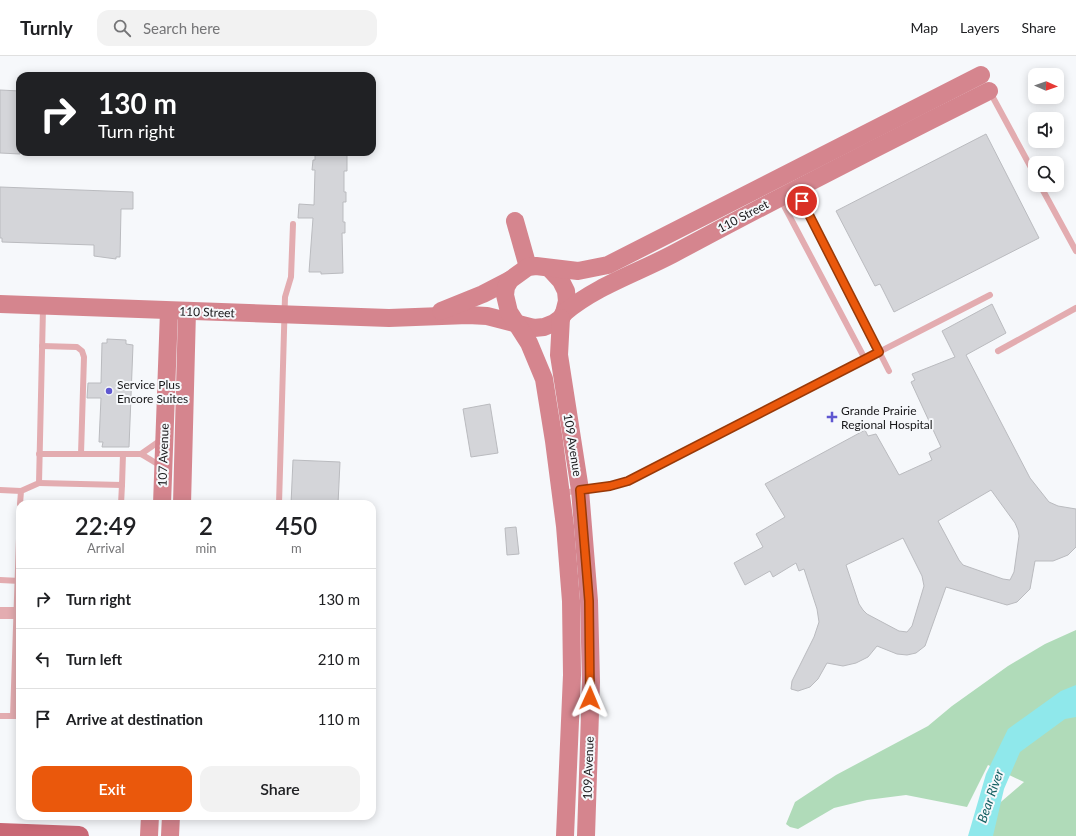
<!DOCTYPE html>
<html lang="en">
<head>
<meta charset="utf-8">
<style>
  body { margin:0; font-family:Lato,sans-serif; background:#f2f2f2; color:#202124; height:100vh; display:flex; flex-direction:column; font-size:15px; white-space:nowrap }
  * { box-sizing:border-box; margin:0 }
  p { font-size:13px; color:#757577 }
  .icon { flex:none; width:22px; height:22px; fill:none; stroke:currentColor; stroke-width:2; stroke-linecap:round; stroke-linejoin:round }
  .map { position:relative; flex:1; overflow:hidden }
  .sheet { position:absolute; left:16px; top:444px; width:360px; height:320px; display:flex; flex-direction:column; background:#fff; border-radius:12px; box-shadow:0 2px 10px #0003 }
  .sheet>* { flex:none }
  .top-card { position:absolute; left:16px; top:16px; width:360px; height:84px; border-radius:12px; box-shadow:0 2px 10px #0003; background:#202124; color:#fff; overflow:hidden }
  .needle { width:26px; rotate:92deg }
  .controls { position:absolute; left:1028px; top:12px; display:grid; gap:8px }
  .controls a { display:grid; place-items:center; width:36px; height:36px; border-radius:8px; background:#fff; box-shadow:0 2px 10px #0003; font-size:20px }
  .pin { position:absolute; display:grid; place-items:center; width:34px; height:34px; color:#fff; margin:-17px; border:2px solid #fff; border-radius:50%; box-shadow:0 1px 4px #0007 }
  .me { position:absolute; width:44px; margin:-22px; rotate:1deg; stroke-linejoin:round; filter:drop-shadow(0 0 3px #0008) }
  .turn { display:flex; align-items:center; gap:14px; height:84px; padding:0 16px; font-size:18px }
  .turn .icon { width:52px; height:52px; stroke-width:2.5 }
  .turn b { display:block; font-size:28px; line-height:34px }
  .eta { display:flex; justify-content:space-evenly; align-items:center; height:68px; text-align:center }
  .eta b { font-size:24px; font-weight:600; line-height:28px }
  .cta { display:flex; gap:8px; margin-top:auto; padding:8px 16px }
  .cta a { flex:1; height:46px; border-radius:12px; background:#ea580c; color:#fff; font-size:16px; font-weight:600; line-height:46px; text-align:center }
  .cta a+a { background:#f2f2f2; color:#202124 }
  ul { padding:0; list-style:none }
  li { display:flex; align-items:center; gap:12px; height:60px; padding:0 16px; border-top:1px solid #e0e0e0 }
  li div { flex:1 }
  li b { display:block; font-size:15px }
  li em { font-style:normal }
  header { display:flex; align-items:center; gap:24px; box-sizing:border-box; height:56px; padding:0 20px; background:#fff; border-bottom:1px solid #e0e0e0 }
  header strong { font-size:19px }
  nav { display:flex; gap:22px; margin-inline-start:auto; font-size:14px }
  .search { width:280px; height:36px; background:#f2f2f2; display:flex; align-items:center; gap:10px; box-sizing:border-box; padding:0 14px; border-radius:12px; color:#757577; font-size:15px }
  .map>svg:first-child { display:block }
</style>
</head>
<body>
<header>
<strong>Turnly</strong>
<div class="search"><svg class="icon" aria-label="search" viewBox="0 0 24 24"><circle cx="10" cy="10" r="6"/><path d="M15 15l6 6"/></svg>Search here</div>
<nav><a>Map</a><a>Layers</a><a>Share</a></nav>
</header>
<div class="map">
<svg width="1076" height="780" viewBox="0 0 1076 780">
  <rect width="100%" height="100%" fill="#f6f8fb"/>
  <path fill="#b0dbb9" d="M1076 574V780H976L981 763 1024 726 988 709 967 751 906 739 867 744 834 752 798 773 790 771 786 768 795 746 836 719 928 670 952 650 1008 610 1045 588Z"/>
  <path fill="#8fe8eb" d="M1076 629V661L1065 663 1020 696 1004 733 993 780H968L986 718 1008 673 1061 635Z"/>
  <g fill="#d4d5d9" stroke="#babbbf" fill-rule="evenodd">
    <path d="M0 34 20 35V98L0 97Z"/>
    <path d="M986 78 1039 182 894 256 880 228 875 230 836 155Z"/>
    <path d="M315 96H347V115H344V136H346V146H343V166H345V177H342L343 217 321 218V216H309L313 162H298L299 148 314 149 315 114H312L313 104H315Z"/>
    <path d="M0 131 133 136V153H121L120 201H116V203L94 200V189L2 186V182H0Z"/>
    <path d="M992 248 1006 277 966 299 1030 422 1049 446 1058 450 1076 453V491L1068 499 1053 505H1035L1030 533 1017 546 1007 549 946 531 925 590 916 597 907 599 897 598 877 590 868 601 856 607 843 610 827 607 818 623 810 631 798 635 791 633 792 625 814 581 819 566 817 553 804 513 799 515 796 507 773 521 770 515 745 529 734 507 763 491 756 478 785 461 765 428 865 374 868 380 876 378 899 419 932 404 929 397 941 391 911 326 915 324 912 318 955 301 942 275ZM991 434 1015 467 1018 474 1019 480 1014 516 1010 524 1003 523 963 509 959 504 938 465ZM903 482 922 520 924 530 912 570 907 576 899 575 867 558 863 554 859 548 846 509Z"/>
    <path d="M107 283 126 284V288L133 289 129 391H102L103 386H99L101 342H87L88 327H101L102 287H107Z"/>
    <path d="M490 348 498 397 471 401 463 353Z"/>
    <path d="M293 404 340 406 338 448H291Z"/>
    <path d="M516 471 519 498 507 499 505 472Z"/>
  </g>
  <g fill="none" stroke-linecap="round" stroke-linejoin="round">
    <g stroke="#e3acb0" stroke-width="6">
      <path d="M990 36 1035 119"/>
      <path d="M1040 129 1076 195"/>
      <path d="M797 134 889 315"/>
      <path d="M781 144 865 303"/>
      <path d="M998 295 1076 252"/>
      <path d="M39 398H81L84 301 82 295 77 291 42 290"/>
      <path d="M81 398H141L161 410"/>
      <path d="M141 398 161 384"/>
      <path d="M39 427 122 429 123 398"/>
      <path d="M0 434 21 435"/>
      <path d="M562 437 610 430 628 425 990 239"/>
      <path d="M20 448 21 435 39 427 43 252"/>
      <path d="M121 448 122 429"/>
      <path d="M279 448 285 241 291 221 293 168"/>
      <path d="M20 453 13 660H20"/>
      <path d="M0 524 20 525"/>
      <path d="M0 660H13"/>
    </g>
    <path stroke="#e3acb0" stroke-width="12" d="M0 557H20"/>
    <g stroke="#d5858e" stroke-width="18">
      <path d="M515 165 528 211"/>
      <path d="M0 248 389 262 468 259 487 260 534 272 544 271 554 267 561 262 564 257 567 245 566 235 561 225 549 212"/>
      <path d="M441 255 483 238 510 224"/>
      <path d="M564 257C596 230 637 217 673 198 778 142 883 88 989 35"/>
      <path d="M561 262 559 299 580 434 589 545 591 626 586 780"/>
      <path d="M162 448 169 255"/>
      <path d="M182 448 187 255"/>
      <path d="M149 780 150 760"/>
      <path d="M170 780 171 760"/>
      <path d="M565 780 572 619 571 545 565 470 554 385 544 323 529 287 509 256 505 239 506 231 510 224 528 211 536 210 578 215 608 209 981 19"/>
    </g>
    <path stroke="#c96875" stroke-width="20" d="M0 777 79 780"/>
  </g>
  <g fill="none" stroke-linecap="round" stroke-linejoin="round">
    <defs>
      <path id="route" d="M590 642 589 545 580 434 610 430 628 425 879 296 802 145"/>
    </defs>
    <use href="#route" stroke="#983908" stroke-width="10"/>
    <use href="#route" stroke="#ea580c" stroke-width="7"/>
  </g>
  <g fill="#5f57d0" stroke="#f6f8fb" stroke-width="1.5">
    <circle cx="109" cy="335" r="4"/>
    <path d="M830 355h4v4h4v4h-4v4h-4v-4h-4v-4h4z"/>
  </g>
  <g text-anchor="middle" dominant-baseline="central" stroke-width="4" stroke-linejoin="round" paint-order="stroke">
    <g font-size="12" fill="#18181a" stroke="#f6f8fb">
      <text transform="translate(743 160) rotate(-28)">110 Street</text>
      <text transform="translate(207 256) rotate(2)">110 Street</text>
      <text transform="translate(573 389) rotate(81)">109 Avenue</text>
      <text transform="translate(163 399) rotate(-88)">107 Avenue</text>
      <text transform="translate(588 712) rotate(-88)">109 Avenue</text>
    </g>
    <g font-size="12" fill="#18181a" stroke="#f6f8fb" text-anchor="start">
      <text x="117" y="328">Service Plus<tspan x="117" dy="14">Encore Suites</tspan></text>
      <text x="841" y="354">Grande Prairie<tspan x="841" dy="14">Regional Hospital</tspan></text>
    </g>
    <g font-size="13" font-style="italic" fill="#156163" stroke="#f6f8fb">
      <text transform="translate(990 740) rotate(-71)">Bear River</text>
    </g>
  </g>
</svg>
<div class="controls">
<a><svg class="needle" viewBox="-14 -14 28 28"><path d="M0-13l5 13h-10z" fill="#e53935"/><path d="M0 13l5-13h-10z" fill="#757577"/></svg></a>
<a><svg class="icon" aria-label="sound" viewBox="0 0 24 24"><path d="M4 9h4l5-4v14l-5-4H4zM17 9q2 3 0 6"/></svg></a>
<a><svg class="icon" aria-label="search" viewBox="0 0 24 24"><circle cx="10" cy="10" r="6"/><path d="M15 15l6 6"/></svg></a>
</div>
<div class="pin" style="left:802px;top:145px;background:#d93025"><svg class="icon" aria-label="arrive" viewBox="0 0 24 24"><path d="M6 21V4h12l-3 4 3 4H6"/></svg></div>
<svg class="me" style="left:590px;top:642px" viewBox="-20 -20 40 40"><path d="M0-17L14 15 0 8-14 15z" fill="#ea580c" stroke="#fff" stroke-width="4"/></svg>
<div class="top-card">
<div class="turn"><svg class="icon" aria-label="right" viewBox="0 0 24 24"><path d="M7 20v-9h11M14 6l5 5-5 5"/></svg><div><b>130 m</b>Turn right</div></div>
</div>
<section class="sheet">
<div class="eta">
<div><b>22:49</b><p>Arrival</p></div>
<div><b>2</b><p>min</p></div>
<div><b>450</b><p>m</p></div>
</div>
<ul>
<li><svg class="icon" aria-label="right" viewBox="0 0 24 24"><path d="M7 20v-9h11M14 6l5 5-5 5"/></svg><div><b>Turn right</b></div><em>130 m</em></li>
<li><svg class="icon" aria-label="left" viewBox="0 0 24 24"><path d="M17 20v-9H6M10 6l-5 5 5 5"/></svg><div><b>Turn left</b></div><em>210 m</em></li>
<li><svg class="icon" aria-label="arrive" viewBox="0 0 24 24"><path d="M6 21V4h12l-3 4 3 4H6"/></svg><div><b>Arrive at destination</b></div><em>110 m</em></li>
</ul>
<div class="cta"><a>Exit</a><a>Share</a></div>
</section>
</div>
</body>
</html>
